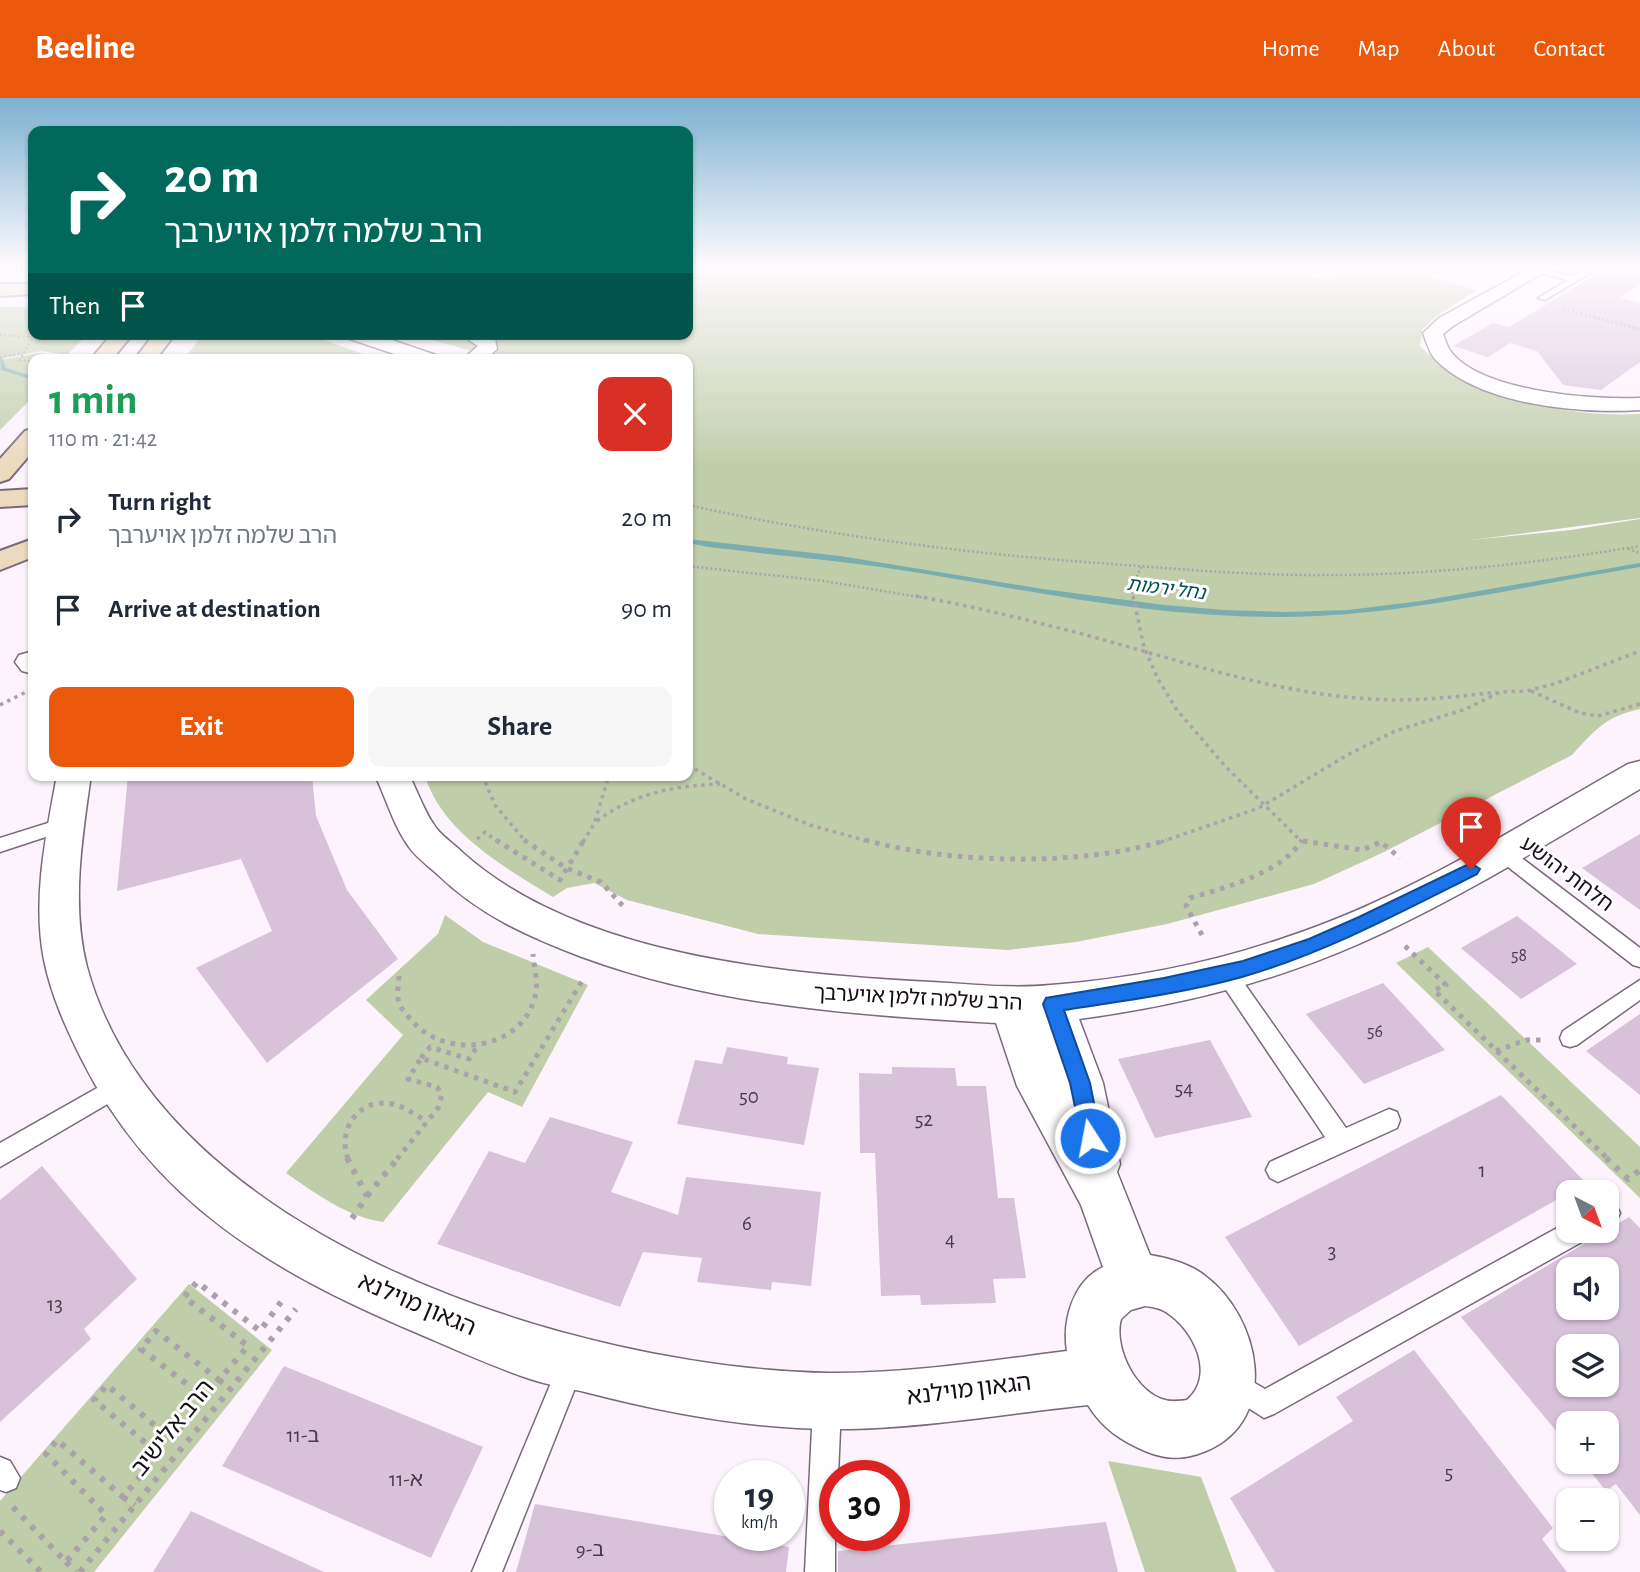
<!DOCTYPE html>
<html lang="en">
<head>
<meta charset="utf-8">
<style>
  body { margin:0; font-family:"Alegreya Sans","Noto Sans Hebrew",sans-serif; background:#f6f6f7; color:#1f2937; height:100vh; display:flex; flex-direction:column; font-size:26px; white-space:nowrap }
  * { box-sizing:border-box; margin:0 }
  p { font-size:23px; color:#747a83 }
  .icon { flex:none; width:38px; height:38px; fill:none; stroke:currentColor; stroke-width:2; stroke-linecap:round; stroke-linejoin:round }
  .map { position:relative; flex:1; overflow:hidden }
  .panel { position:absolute; left:28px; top:256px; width:665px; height:427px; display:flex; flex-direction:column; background:#fff; border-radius:14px; box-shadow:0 2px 5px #0004 }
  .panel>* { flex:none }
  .banner { position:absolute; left:28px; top:28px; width:665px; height:214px; border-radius:14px; box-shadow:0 2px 5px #0004; background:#00695c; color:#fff; overflow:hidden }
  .needle { width:46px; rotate:139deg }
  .buttons { position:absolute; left:1556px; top:1082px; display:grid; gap:14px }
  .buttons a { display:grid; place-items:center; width:63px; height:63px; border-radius:14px; background:#fff; box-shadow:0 2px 5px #0004; font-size:35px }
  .speed { position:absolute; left:714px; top:1362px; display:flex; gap:14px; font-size:35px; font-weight:700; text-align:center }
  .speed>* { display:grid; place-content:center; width:91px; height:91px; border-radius:50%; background:#fff; box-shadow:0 2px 5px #0004; line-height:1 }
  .speed small { font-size:18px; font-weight:400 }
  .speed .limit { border:10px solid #d22; background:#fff; color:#111 }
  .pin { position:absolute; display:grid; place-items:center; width:60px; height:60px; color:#fff; margin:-72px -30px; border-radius:50% 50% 50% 0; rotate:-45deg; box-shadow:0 0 7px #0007 }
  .pin .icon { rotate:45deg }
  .me { position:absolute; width:77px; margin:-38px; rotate:349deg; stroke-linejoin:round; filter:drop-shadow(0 0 5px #0008) }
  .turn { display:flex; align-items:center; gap:24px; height:147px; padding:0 21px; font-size:32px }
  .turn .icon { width:91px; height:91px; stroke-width:2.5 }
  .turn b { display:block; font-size:49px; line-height:60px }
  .then { display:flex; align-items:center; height:66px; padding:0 21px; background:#0003; gap:14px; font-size:26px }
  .round { display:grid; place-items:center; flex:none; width:74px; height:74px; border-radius:14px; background:#f6f6f7 }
  .overview { display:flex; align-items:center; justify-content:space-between; height:119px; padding:0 21px }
  h1 { font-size:42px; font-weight:600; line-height:52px; color:#1e9e55 }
  .action { display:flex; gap:14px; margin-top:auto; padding:14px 21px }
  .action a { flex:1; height:80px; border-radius:14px; background:#ea580c; color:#fff; font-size:28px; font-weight:600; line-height:80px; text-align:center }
  .action a+a { background:#f6f6f7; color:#1f2937 }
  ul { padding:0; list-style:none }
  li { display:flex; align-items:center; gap:21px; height:91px; padding:0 21px }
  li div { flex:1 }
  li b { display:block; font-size:26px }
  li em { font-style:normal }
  header { display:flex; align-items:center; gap:42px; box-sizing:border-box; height:98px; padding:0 35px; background:#ea580c; color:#fff }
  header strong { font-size:33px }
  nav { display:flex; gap:38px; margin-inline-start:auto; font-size:24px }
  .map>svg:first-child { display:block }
</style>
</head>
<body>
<header>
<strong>Beeline</strong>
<nav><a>Home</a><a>Map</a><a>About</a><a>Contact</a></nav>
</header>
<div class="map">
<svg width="1640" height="1474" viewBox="0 0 1640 1474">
  <rect width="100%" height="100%" fill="#fcf3fc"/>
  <g fill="#bfcda8">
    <path d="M688 168H1290L1280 174 1326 181 1367 168H1389L1477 192 1435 219 1422 232 1420 248C1472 300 1569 320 1640 316V420L1472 442 1571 432 1640 421V611C1606 618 1595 632 1572 657L1382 755 1314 786 1167 826 1076 844 1008 852 758 836 627 802 594 785 567 790 553 799C507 771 440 733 425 677H688V261H462L475 254 411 236H688Z"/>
    <path d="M0 209H33V236H88L67 257 42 253 0 261Z"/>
    <path d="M203 236H308L377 261H184Z"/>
    <path d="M39 255 70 259 33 261V299L0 332V262Z"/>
    <path d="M445 817 483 844 588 887 522 1009 488 994 383 1124C347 1119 315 1095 286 1075L403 937 366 902 438 836Z"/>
    <path d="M1428 849 1640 1049V1100L1396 865Z"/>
    <path d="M189 1186 272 1252 94 1474H0V1403Z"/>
    <path d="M1108 1363 1201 1379 1237 1474H1145Z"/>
  </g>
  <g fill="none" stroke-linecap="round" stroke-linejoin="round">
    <g fill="#7aadaf" fill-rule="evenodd">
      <path d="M0 259 3 261 6 270 33 278V282L1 272Z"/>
      <path d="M688 441 840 458 1043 491 1164 507 1225 512 1287 514 1348 512 1421 503 1640 465V469C1523 488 1408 517 1288 519 1165 521 1042 495 920 475 850 463 780 458 709 449L688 445Z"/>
    </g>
  </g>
  <g fill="#d8c2da" fill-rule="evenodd">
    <path d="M1610 168H1640V186L1620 200 1640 205V264L1601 292 1563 287 1537 253 1510 245 1488 259 1453 248 1493 225 1509 229Z"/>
    <path d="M128 677H312L316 718 347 792 398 861 267 965 196 870 272 833 241 761 117 793Z"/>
    <path d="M1640 736V812L1582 770Z"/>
    <path d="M1517 818 1577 866 1521 901 1461 850Z"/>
    <path d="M1383 885 1445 952 1364 986 1306 916Z"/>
    <path d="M1640 916V997L1586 953Z"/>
    <path d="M1210 942 1252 1019 1155 1040 1118 961Z"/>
    <path d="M727 949 788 959 787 966 819 970 804 1047 677 1026 695 962 722 966Z"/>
    <path d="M892 969 955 970 957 988H986L998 1100H1014L1026 1180 993 1181 996 1205 921 1207 920 1197 881 1198 875 1055H860L859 975 892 976Z"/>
    <path d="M1501 997 1586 1085 1299 1248 1225 1139Z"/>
    <path d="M550 1019 633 1044 611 1094 678 1117 686 1079 821 1094 811 1188 772 1184 771 1192 697 1184 702 1160 643 1154 620 1209 437 1146 489 1053 525 1065Z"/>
    <path d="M42 1068 137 1181 84 1231 91 1241 0 1324V1102Z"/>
    <path d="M1629 1119 1640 1130V1417L1616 1386 1606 1393 1582 1363H1606V1325H1568V1347L1461 1219ZM1568 1171H1606V1209H1568ZM1568 1248H1606V1286H1568Z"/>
    <path d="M1414 1252 1553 1430 1542 1441 1567 1474H1275L1230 1400 1353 1323 1336 1299Z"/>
    <path d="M284 1268 483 1349 431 1460 222 1368Z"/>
    <path d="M535 1406 789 1449 786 1474H516Z"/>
    <path d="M191 1413 324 1474H153Z"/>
    <path d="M1106 1424 1118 1474H838V1453Z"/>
  </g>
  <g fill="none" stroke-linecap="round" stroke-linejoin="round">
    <defs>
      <g id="lane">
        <path d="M1592 168H1602L1545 202 1538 200 1568 182 1536 174V170L1574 178Z"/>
        <path d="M64 720 70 721 73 726 70 731 0 754V740Z"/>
        <path d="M1500 746 1506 748 1640 850V869L1633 867 1494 758 1491 753 1494 748Z"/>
        <path d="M1225 866 1232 868 1346 1030 1389 1011 1397 1014 1400 1022 1397 1030 1278 1084 1270 1080 1266 1072 1270 1064 1325 1039 1218 880 1215 874 1218 868Z"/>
        <path d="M1640 882V902L1577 947 1570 949 1563 947 1560 940 1563 933Z"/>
        <path d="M120 977 128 980 131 987 128 994 0 1069V1045Z"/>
        <path d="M1608 1103 1616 1107 1620 1115 1616 1123 1606 1128Z"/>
        <path d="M1568 1124V1132H1590L1587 1141 1274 1316 1264 1320 1225 1295 1221 1286 1225 1277 1234 1273 1265 1291Z"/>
        <path d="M570 1257 579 1261 583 1270 502 1474H472L561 1261Z"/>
        <path d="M827 1296 837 1300 841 1310 838 1377H835V1474H805L813 1310 817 1300Z"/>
        <path d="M0 1359 10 1363 20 1380 16 1390 6 1394 0 1392Z"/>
      </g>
      <g id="street">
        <path d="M1534 168H1554L1453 228 1443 236C1445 241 1447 247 1449 251 1477 294 1594 302 1640 300V312C1580 316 1477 307 1434 260 1429 253 1426 243 1423 235L1439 220Z"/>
        <path d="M345 236H374L436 257 439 261H409L347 240Z"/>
        <path d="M460 236H485L495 241 497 251 486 261H463L478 248Z"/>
        <path d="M30 554 33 555V576L22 573 15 564 19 557Z"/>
        <path d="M1640 663V691C1548 745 1458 802 1361 845 1271 885 1176 908 1079 921L1103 985 1120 1066 1117 1074 1150 1157C1168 1160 1190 1166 1204 1177 1260 1218 1282 1321 1206 1353 1184 1362 1167 1362 1145 1353 1121 1343 1102 1330 1088 1307 991 1317 895 1336 797 1330 725 1326 654 1312 585 1294 567 1290 548 1287 530 1281 491 1268 454 1251 417 1235 274 1175 154 1105 82 962 66 930 51 897 44 862 32 801 46 737 57 677H91C82 740 71 807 87 869 161 1142 578 1270 828 1275 908 1276 987 1263 1067 1253 1062 1223 1073 1183 1103 1169L1081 1107 1017 988 996 925C856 917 715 908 582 859 527 838 479 817 436 775 427 767 416 759 409 749 394 729 386 700 375 677H409C418 694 425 716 437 731 443 739 454 746 462 754 577 858 781 876 931 884 971 886 1011 891 1051 887 1131 881 1212 865 1287 839 1408 799 1518 728 1628 666ZM1145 1208C1152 1209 1160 1210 1166 1214 1194 1232 1216 1277 1187 1302 1180 1303 1172 1304 1165 1302 1136 1295 1113 1249 1121 1221L1131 1212Z"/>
      </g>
      <g id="secondary">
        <path d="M0 186H33V196L0 198Z"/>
        <path d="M112 236H133L112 261H91Z"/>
        <path d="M154 236H175L156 261H135Z"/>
        <path d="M33 331V353L9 381 0 384V361L25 333Z"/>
        <path d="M33 391V407L0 409V393Z"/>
        <path d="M33 441V459L0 472V453Z"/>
      </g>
    </defs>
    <use href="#lane" stroke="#7b687d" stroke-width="3"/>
    <use href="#street" stroke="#7b687d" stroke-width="3"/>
    <use href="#secondary" stroke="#7b687d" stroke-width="4"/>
    <g stroke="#aaa1aa" stroke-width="2.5" stroke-dasharray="2 2.5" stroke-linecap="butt">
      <path d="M1411 168 1454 178 1472 172 1484 175"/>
      <path d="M1563 211 1640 231"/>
      <path d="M0 237 33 239 20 262 33 264"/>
      <path d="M0 259 23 255"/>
      <path d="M688 407C828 438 969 456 1112 466 1179 471 1246 477 1313 477 1423 478 1532 466 1640 448"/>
      <path d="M1628 451 1640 455"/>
      <path d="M688 468 824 483 925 500"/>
      <path d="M1133 500 1132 487 1142 468"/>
    </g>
    <g stroke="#aaa1aa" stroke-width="3.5" stroke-dasharray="3.5 4.5" stroke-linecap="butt">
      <path d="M916 498C986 511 1054 528 1122 547 1203 570 1286 596 1370 601 1413 604 1455 599 1497 594"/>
      <path d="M1133 498 1144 549 1158 581 1177 612 1225 668 1302 744"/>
      <path d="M1531 593 1580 615 1598 618 1640 606"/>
      <path d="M0 607 26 594"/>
      <path d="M688 667 746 701 810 727 871 744"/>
      <path d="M482 677 495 707 526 744"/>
      <path d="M597 723C634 695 674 688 720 686"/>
      <path d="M477 741 485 734 498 744"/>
      <path d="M1303 743 1309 744"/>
      <path d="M583 744 594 726 609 677"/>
      <path d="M1161 744 1259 710 1349 656 1395 633 1466 611 1500 594 1527 593 1557 585 1640 553"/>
    </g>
    <g stroke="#aaa1aa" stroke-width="5" stroke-dasharray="4.5 6" stroke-linecap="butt">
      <path d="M496 742 560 782 584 742"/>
      <path d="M524 742 566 770 601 784 623 808"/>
      <path d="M865 742C951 766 1081 769 1167 742"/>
      <path d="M1303 743 1362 752 1381 744 1400 760"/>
      <path d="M1202 837 1186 808 1190 800C1225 790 1283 774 1302 742"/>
      <path d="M1405 848 1446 887 1434 892 1608 1061"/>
      <path d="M399 878C399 885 397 893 398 900 399 909 406 916 412 923 446 962 521 953 535 899 539 886 534 870 533 856"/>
      <path d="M1496 953 1526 942H1546"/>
      <path d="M421 960 430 949 469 961 476 950"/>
      <path d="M348 1061C337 1031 359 999 393 1006 405 1009 416 1017 427 1024"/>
      <path d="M397 1061 438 1010 442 997 437 989 408 981 421 960 515 994 582 883"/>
    </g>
    <g stroke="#aaa1aa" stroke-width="6" stroke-dasharray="5 8" stroke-linecap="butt">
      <path d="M347 1060 367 1098 351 1122"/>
      <path d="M1606 1060 1628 1081 1640 1072"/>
      <path d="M367 1098 398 1060"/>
      <path d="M219 1282 230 1290"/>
      <path d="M123 1399 135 1407"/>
      <path d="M13 1409 66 1464 106 1417 46 1356 57 1342 123 1399 159 1356 94 1302 107 1287 171 1341 205 1300 141 1251 156 1233 219 1282 248 1248 184 1199 197 1184 260 1233 281 1204"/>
      <path d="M0 1433 41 1474"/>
      <path d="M66 1464 76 1474"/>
      <path d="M80 1474 296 1211"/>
    </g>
    <use href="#lane" fill="#fff" fill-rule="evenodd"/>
    <use href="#street" fill="#fff" fill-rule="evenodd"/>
    <use href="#secondary" fill="#ebdabe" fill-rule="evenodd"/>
  </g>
  <linearGradient id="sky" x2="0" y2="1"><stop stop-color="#7cb1d1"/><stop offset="0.45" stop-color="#fefafe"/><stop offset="1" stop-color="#fefafe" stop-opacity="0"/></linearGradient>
  <rect width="1640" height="374" fill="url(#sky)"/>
  <path fill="#1a73e8" stroke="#114b97" stroke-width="2" d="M1471 765 1480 771 1477 776C1401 814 1325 855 1242 879 1184 895 1123 903 1064 912L1090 985 1101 1040 1098 1047 1090 1050 1083 1047 1070 985 1043 906 1046 900 1164 880 1243 863 1309 841 1359 819Z"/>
  <g text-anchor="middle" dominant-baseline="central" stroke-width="6" stroke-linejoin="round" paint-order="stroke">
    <g font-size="18" fill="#473c48">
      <text x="1519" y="858">58</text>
      <text x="1375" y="934">56</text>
    </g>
    <g font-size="19" font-style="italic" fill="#004f53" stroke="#fff">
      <text transform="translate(1166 491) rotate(7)">נחל ירמות</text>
    </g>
    <g font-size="21" fill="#170f17" stroke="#fff">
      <text transform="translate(1567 776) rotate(37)">חלחת יהושע</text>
      <text transform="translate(918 900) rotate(3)">הרב שלמה זלמן אויערבך</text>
    </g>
    <g font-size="21" fill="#473c48">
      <text x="1184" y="990">54</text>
      <text x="749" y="998">50</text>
      <text x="924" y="1021">52</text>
      <text x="1482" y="1072">1</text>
      <text x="747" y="1125">6</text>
      <text x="950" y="1141">4</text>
      <text x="1332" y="1153">3</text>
      <text x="55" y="1206">13</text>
      <text x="303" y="1337">11-ב</text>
      <text x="1449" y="1374">5</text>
      <text x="406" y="1381">11-א</text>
      <text x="590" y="1451">9-ב</text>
    </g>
    <g font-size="24" fill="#170f17" stroke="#fff">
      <text transform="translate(417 1207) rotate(23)">הגאון מוילנא</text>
      <text transform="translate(969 1292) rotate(-7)">הגאון מוילנא</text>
      <text transform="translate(173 1330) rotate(-51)">הרב אלישיב</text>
    </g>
  </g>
</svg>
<div class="buttons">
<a><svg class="needle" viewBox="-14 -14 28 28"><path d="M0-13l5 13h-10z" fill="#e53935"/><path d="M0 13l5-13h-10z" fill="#747a83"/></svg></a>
<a><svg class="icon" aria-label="sound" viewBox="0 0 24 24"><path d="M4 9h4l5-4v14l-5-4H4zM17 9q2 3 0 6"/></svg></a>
<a><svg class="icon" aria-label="layers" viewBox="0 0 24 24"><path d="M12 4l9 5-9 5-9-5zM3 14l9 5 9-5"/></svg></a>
<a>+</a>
<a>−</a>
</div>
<div class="speed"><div>19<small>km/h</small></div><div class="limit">30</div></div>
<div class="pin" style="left:1471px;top:771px;background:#d93025"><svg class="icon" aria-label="arrive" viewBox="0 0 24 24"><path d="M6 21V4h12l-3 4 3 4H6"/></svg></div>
<svg class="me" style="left:1090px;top:1040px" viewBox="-20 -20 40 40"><circle r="17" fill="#1a73e8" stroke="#fff" stroke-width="3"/><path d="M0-11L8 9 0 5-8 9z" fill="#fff"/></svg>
<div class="banner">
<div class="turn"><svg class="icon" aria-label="right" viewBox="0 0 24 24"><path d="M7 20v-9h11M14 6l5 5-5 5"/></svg><div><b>20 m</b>הרב שלמה זלמן אויערבך</div></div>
<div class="then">Then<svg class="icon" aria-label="arrive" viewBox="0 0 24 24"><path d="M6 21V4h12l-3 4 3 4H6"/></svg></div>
</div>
<section class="panel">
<div class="overview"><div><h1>1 min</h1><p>110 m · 21:42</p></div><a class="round" style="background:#d93025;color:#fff"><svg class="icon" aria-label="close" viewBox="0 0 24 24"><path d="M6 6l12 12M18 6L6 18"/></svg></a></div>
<ul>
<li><svg class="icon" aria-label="right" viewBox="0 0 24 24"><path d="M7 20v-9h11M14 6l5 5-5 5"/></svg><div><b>Turn right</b><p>הרב שלמה זלמן אויערבך</p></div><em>20 m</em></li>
<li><svg class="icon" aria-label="arrive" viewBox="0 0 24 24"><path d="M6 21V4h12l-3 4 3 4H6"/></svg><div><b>Arrive at destination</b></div><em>90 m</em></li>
</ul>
<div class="action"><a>Exit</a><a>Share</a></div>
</section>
</div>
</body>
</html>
